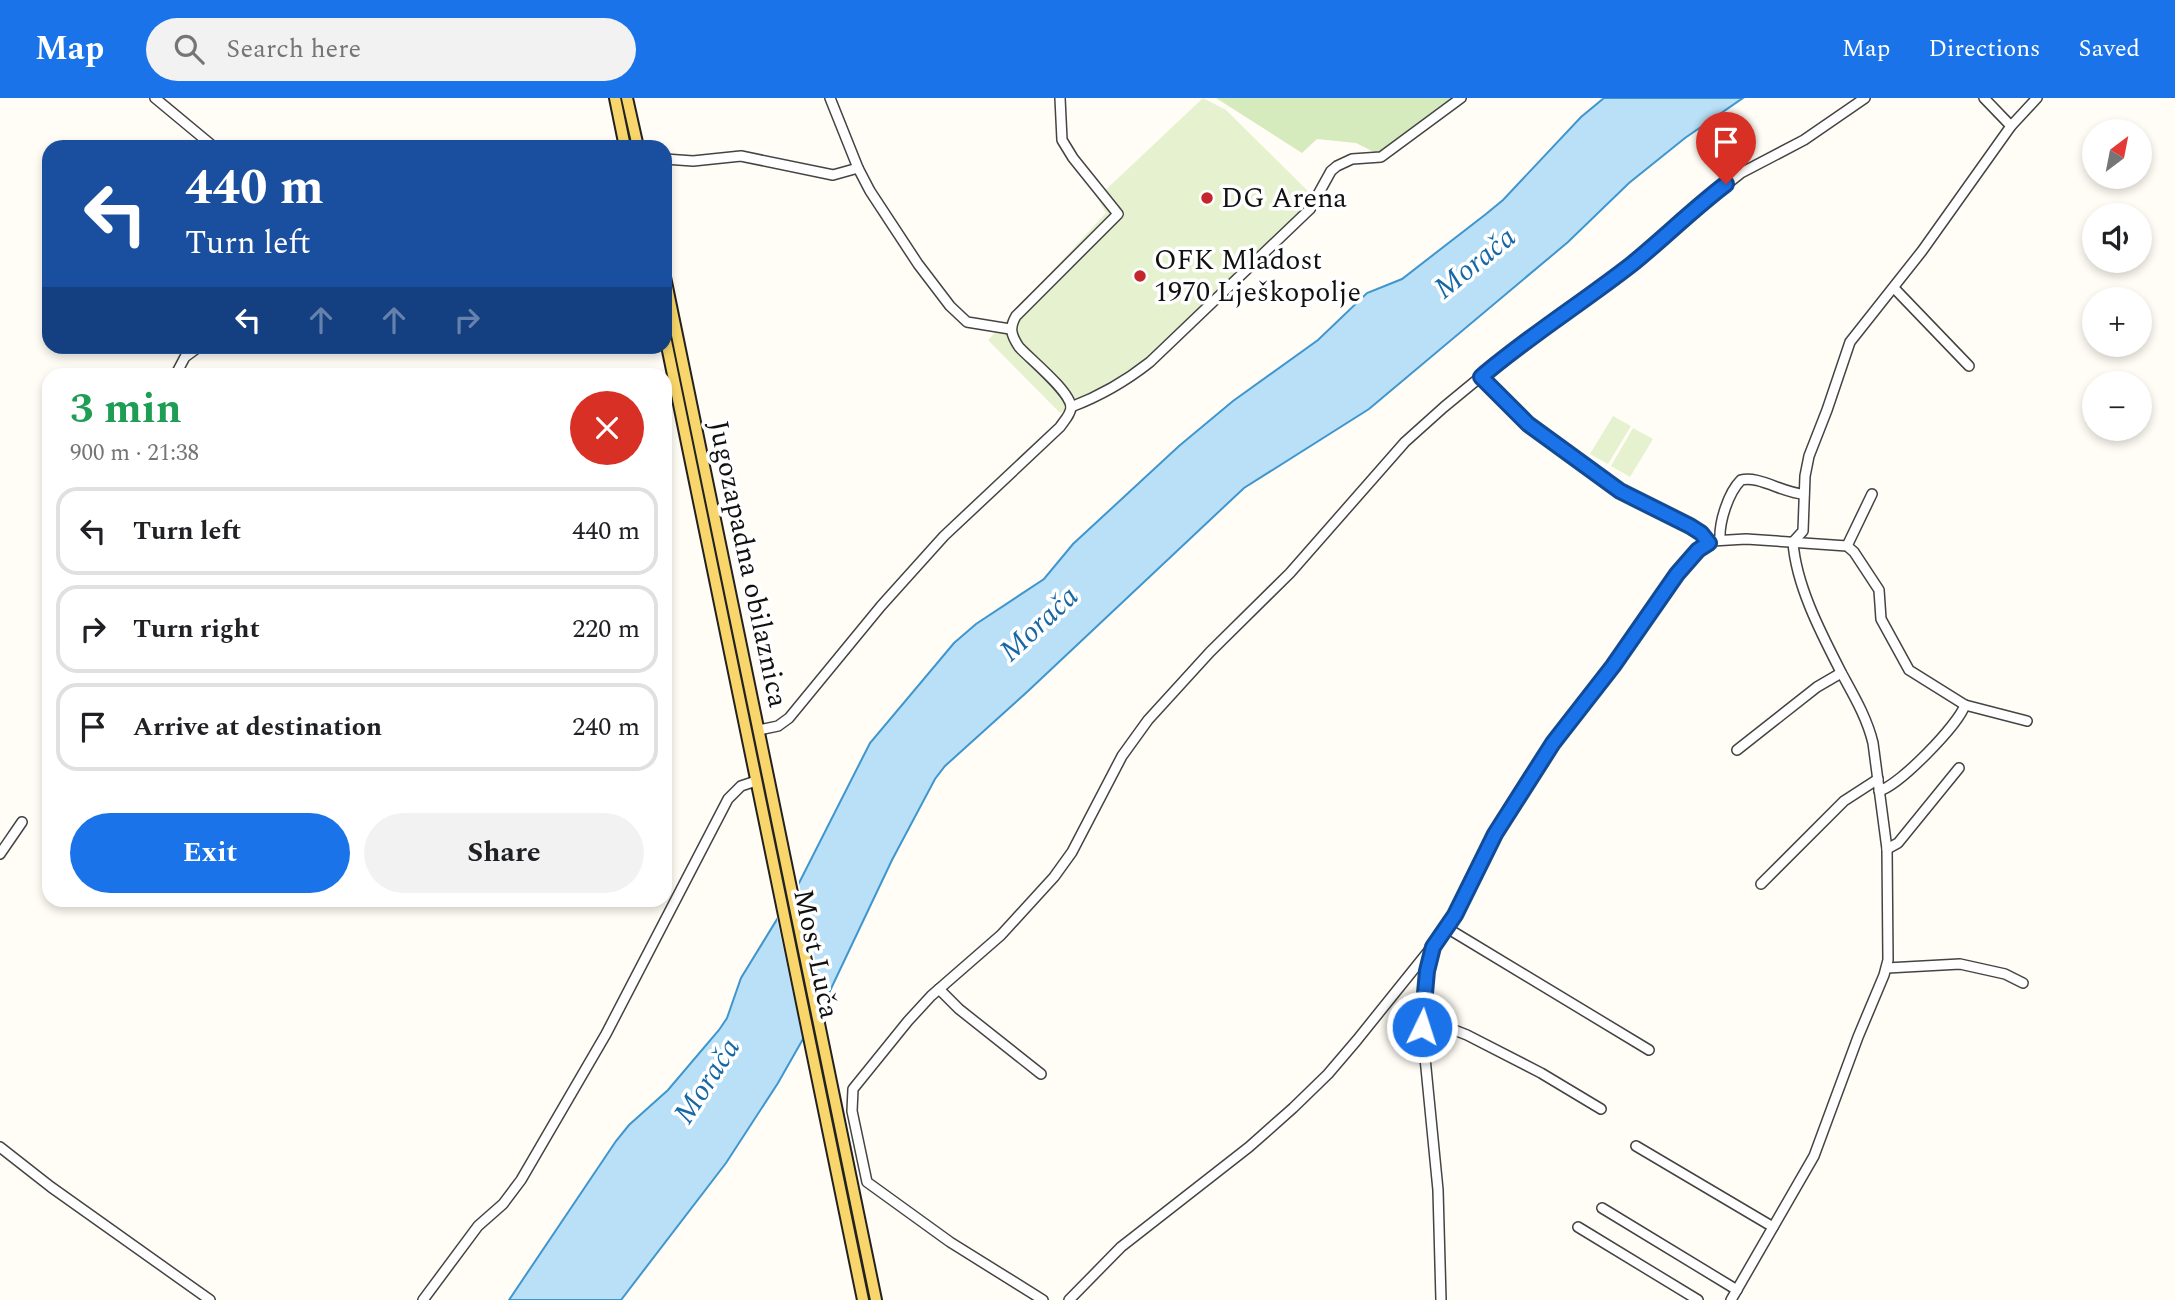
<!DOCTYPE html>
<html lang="en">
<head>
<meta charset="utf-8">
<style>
  body { margin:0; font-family:Spectral,serif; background:#f2f2f2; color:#202124; height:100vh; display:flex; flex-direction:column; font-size:26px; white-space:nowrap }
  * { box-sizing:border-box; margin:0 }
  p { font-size:23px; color:#757577 }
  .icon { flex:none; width:38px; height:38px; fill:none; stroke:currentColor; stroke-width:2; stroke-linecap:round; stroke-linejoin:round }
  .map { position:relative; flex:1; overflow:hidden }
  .details { position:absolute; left:42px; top:270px; width:630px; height:539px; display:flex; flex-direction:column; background:#fff; border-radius:21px; box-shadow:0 4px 10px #0003 }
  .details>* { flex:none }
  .banner { position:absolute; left:42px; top:42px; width:630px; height:214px; border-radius:21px; box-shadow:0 4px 10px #0003; background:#1a4fa0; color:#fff; overflow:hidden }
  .needle { width:46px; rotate:32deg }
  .controls { position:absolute; left:2082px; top:21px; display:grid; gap:14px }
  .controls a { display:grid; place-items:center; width:70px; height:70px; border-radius:50%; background:#fff; box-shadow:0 4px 10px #0003; font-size:35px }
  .pin { position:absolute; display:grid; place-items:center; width:60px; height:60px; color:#fff; margin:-72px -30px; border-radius:50% 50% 50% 0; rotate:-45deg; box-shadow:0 0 7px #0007 }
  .pin .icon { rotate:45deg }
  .me { position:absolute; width:77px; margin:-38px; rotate:4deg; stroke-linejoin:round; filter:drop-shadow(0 0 5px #0008) }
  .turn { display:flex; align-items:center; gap:24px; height:147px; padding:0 28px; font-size:32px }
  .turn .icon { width:91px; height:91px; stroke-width:2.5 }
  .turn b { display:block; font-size:49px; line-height:60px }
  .lanes { display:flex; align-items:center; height:66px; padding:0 28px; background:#0003; justify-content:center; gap:35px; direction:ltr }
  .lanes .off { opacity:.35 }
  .round { display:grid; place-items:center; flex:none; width:74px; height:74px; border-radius:37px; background:#f2f2f2 }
  .summary { display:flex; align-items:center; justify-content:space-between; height:119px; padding:0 28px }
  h1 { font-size:42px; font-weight:700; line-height:52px; color:#1e9e55 }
  .button { display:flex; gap:14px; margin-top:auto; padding:14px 28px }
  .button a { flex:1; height:80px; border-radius:42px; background:#1a73e8; color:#fff; font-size:28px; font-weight:700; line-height:80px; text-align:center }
  .button a+a { background:#f2f2f2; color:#202124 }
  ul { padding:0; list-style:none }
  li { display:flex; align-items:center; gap:21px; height:88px; margin:0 14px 10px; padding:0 14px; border:4px solid #e0e0e0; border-radius:21px }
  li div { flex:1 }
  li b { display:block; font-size:26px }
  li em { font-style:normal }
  header { display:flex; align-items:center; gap:42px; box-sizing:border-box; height:98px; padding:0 35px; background:#1a73e8; color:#fff }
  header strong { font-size:33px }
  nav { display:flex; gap:38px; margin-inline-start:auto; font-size:24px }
  .search { width:490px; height:63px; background:#f2f2f2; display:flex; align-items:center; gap:18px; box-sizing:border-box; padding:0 24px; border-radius:38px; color:#757577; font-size:26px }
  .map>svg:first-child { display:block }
</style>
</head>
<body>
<header>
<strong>Map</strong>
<div class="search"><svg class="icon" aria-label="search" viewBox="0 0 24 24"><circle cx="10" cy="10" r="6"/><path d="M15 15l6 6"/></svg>Search here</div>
<nav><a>Map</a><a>Directions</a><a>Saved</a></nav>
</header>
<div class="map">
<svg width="2175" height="1202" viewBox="0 0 2175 1202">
  <rect width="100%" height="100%" fill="#fffdf5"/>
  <path fill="#d5ebbd" d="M1216 0H1460L1382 58 1356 45 1317 41 1302 55Z"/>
  <g fill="#e6f2cf">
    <path d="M1203 0 1226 12 1315 100 1150 259 1060 315 988 242 1106 115 1097 100Z"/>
    <path d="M1613 318 1631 328 1608 366 1590 356Z"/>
    <path d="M1633 330 1653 341 1630 379 1611 368Z"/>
  </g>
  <path fill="#b9e0f7" stroke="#3f96cf" stroke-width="2" d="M1604 0H1743L1685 40 1629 85 1568 144 1369 311 1244 390 1027 594 945 668 935 681 892 762 828 897 778 985 726 1065 621 1202H509L616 1043 629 1027 668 992 719 932 727 920 741 880 798 787 870 645 954 545 976 526 1044 481 1073 446 1179 348 1233 303 1318 242 1367 195 1402 181 1486 116 1503 102 1581 19Z"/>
  <path fill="#fffdf5" d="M798 780 825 909 804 947 776 816Z"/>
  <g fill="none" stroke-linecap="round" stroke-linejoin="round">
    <defs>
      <g id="minor">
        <path d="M155 0 214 49"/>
        <path d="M830 0 858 70 870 93 918 166 950 208 967 224 1010 231"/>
        <path d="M1984 0 2011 28"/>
        <path d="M665 61 693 63 741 58 833 77 858 70"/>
        <path d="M1894 190 1969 268"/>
        <path d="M176 276 185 259 200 248"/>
        <path d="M1481 279 1528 326 1620 393 1690 428 1701 435 1708 445"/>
        <path d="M1071 309C1100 298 1126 283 1150 264L1310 111 1331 73 1337 68 1352 61 1381 59 1461 0"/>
        <path d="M1720 442C1719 424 1728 395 1741 382 1758 377 1785 396 1804 396"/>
        <path d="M1793 444 1803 433 1805 378 1809 358 1827 312 1850 244 1922 153 2011 28 2037 0"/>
        <path d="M1847 448 1872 396"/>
        <path d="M759 632 778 628 789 620 881 508 944 438 1060 329C1064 323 1071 316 1071 309 1070 293 1030 261 1019 249 1011 237 1009 230 1016 218L1118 116 1073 60 1062 42 1060 0"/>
        <path d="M1737 652 1817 589 1841 575"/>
        <path d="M1879 693C1900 687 1958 627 1965 607"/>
        <path d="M1887 751 1898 745 1959 670"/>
        <path d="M0 756 22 724"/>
        <path d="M1761 786 1844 703 1878 681"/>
        <path d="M1447 830 1649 952"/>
        <path d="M1432 851 1427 873 1421 919 1438 1092 1441 1202"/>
        <path d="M1887 870 1960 866 2005 876 2023 885"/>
        <path d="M939 891 959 911 1041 976"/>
        <path d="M1421 919 1467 937 1541 975 1601 1011"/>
        <path d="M1636 1048 1773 1129"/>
        <path d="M0 1049 51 1089 210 1202"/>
        <path d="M1602 1110 1737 1192"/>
        <path d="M1578 1129 1698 1202"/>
        <path d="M423 1202 478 1128 503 1106 521 1082 606 936 728 701 741 688 756 683"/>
        <path d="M1043 1202 950 1144 867 1084 852 1013 853 991 908 923 931 898 1001 837 1054 779 1072 754 1122 658 1148 622 1210 554 1290 475 1405 344 1444 309 1512 253 1633 165 1673 129 1741 75 1804 42 1865 0"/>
        <path d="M1069 1202 1121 1149 1249 1049 1293 1010 1328 976 1357 942 1447 830 1495 736 1539 666 1613 568 1677 476 1698 452 1712 443 1746 441 1847 448 1854 454 1879 492 1881 521 1909 572 1965 607 2027 623"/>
        <path d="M1731 1202 1814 1058 1858 939 1884 877 1888 862 1887 751 1873 645C1867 620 1854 598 1842 576 1822 537 1796 488 1793 444"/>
      </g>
      <g id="major">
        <path d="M615 0 625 49"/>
        <path d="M627 0 638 49"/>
        <path d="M665 179 876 1202"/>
        <path d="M665 238 863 1202"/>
      </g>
    </defs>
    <use href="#minor" stroke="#444" stroke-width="12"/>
    <use href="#major" stroke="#222" stroke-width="14"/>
    <use href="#minor" stroke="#fff" stroke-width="9"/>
    <use href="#major" stroke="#f9d66b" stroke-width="10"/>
  </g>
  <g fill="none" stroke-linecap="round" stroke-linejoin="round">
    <defs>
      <path id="route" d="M1422 929 1427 873 1433 849 1455 817 1495 736 1553 645 1613 568 1677 476 1698 452 1709 445 1701 435 1690 428 1620 393 1528 326 1481 279C1529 238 1582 205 1632 166 1664 140 1693 111 1726 86"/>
    </defs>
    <use href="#route" stroke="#114b97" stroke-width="18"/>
    <use href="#route" stroke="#1a73e8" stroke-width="12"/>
  </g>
  <g fill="#c4262e" stroke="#fff" stroke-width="2.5">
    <circle cx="1207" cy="100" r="7"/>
    <circle cx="1140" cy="178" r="7"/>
  </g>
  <g text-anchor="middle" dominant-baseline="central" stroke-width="7" stroke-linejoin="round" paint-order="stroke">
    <g font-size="28" fill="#111" stroke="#fff" text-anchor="start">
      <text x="1221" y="100">DG Arena</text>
      <text x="1154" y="162">OFK Mladost<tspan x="1154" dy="32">1970 Lješkopolje</tspan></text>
    </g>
    <g font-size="28" fill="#111" stroke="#fff">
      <text transform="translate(748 466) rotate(78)">Jugozapadna obilaznica</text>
      <text transform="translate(816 856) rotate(78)">Most Luča</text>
    </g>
    <g font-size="30" font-style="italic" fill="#1768a6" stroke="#fff">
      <text transform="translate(1475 165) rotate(-39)">Morača</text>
      <text transform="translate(1039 526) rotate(-43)">Morača</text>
      <text transform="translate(707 983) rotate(-57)">Morača</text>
    </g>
  </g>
</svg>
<div class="controls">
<a><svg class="needle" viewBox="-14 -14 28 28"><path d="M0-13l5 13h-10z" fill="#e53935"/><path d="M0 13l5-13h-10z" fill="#757577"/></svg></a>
<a><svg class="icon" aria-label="sound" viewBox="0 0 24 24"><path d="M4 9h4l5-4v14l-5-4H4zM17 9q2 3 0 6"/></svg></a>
<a>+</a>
<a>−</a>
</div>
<div class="pin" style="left:1726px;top:86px;background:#d93025"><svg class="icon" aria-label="arrive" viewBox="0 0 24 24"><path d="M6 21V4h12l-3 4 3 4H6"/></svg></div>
<svg class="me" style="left:1422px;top:929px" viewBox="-20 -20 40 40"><circle r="17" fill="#1a73e8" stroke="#fff" stroke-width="3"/><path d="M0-11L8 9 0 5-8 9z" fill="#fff"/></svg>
<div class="banner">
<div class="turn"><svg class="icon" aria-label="left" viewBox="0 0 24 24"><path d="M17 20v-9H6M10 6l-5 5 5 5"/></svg><div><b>440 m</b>Turn left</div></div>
<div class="lanes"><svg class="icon" aria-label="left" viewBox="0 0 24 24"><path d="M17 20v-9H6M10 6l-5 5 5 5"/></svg><svg class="icon off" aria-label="ahead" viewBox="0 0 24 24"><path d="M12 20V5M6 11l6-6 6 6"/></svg><svg class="icon off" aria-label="ahead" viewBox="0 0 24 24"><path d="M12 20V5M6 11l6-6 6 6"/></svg><svg class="icon off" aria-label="right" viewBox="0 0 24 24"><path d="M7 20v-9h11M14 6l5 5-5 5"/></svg></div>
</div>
<section class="details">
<div class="summary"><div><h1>3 min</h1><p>900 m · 21:38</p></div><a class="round" style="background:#d93025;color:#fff"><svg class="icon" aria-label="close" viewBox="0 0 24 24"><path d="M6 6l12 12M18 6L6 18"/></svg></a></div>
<ul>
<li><svg class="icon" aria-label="left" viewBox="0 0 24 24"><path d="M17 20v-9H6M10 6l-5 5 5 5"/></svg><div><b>Turn left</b></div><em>440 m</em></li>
<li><svg class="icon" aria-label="right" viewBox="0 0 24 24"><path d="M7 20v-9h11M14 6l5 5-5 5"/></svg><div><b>Turn right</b></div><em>220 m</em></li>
<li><svg class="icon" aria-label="arrive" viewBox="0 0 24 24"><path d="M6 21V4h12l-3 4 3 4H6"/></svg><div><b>Arrive at destination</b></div><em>240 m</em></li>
</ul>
<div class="button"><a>Exit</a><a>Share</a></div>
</section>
</div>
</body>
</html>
